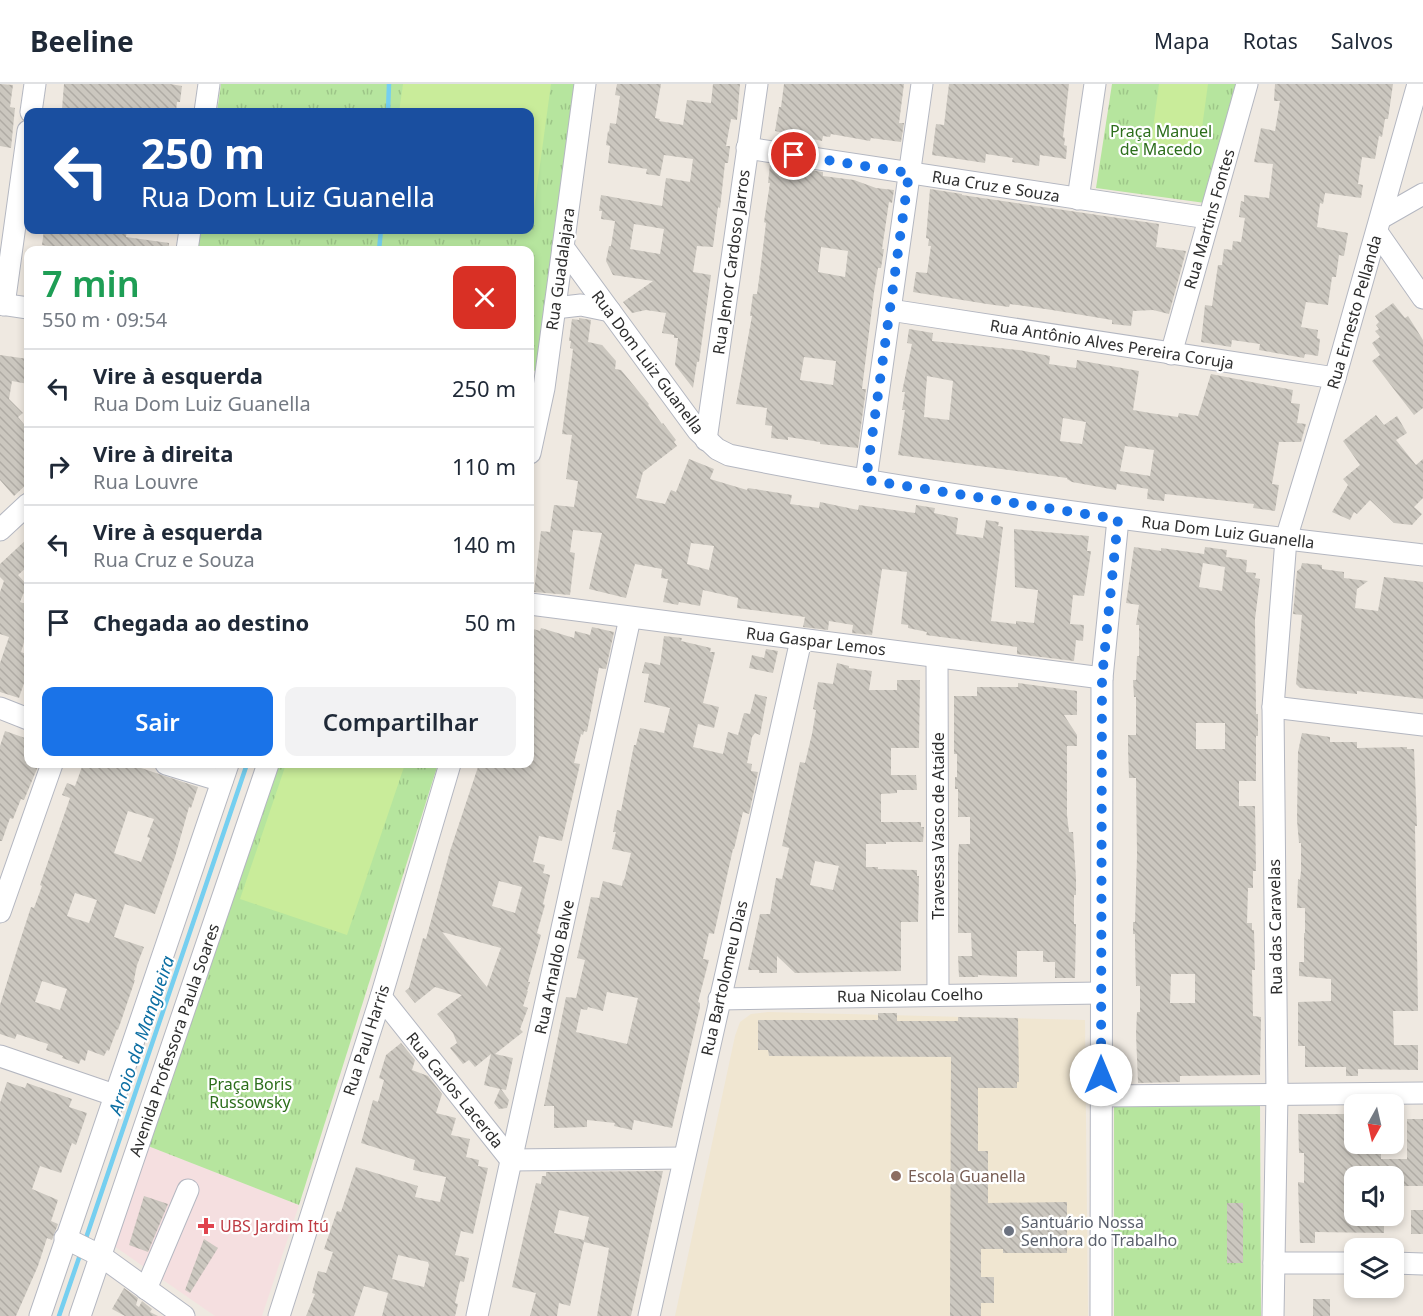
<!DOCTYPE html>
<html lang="pt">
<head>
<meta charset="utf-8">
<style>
  body { margin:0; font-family:"Noto Sans",sans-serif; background:#f2f2f3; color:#1f2937; height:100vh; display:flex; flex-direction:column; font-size:22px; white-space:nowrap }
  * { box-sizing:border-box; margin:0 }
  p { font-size:20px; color:#747a83 }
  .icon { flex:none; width:33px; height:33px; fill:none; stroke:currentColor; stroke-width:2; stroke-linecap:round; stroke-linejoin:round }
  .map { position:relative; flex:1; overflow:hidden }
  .details { position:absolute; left:24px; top:162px; width:510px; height:522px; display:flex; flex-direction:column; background:#fff; border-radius:12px; box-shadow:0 3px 9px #0003 }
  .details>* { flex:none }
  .banner { position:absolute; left:24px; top:24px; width:510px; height:126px; border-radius:12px; box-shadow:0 3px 9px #0003; background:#1a4fa0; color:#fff; overflow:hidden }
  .needle { width:39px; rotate:188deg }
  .buttons { position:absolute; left:1344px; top:1010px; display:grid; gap:12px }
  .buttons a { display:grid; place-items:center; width:60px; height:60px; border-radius:12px; background:#fff; box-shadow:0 3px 9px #0003; font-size:30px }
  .pin { position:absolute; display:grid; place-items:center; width:51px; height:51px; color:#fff; margin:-26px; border:3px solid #fff; border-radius:50%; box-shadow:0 2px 6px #0007 }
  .me { position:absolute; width:66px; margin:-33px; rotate:0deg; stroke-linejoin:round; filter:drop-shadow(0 0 4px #0008) }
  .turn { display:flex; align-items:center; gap:21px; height:126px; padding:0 18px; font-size:27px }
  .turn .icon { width:78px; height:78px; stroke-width:2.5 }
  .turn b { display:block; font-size:42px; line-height:51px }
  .round { display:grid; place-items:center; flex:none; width:63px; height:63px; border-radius:12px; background:#f2f2f3 }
  .overview { display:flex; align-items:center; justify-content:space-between; height:102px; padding:0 18px }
  h1 { font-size:36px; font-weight:600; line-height:45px; color:#1e9e55 }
  .primary-button { display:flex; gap:12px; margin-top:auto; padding:12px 18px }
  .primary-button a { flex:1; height:69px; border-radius:12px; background:#1a73e8; color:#fff; font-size:24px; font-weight:600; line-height:69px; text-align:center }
  .primary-button a+a { background:#f2f2f3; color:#1f2937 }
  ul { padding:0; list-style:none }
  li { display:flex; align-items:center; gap:18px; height:78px; padding:0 18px; border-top:2px solid #e0e1e3 }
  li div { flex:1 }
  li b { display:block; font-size:22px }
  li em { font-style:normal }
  header { display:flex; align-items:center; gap:36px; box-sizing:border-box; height:84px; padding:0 30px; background:#fff; border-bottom:2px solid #e0e1e3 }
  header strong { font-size:28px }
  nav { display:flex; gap:33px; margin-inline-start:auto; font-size:21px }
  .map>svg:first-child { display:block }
</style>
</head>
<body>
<header>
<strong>Beeline</strong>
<nav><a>Mapa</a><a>Rotas</a><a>Salvos</a></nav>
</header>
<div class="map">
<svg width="1423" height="1232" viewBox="0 0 1423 1232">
  <defs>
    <pattern id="grass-tufts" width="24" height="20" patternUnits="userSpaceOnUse" patternTransform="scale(1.5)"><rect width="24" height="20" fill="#b6e59e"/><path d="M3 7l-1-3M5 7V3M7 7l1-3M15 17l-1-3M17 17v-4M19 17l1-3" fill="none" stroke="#9dc588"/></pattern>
    <pattern id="building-back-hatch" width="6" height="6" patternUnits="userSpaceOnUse" patternTransform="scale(1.5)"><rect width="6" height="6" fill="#cbc7bf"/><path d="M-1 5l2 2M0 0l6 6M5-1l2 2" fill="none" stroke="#afaba4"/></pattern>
  </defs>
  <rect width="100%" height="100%" fill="#efe9e1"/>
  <path fill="#f0e6d1" d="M768 928 1085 936 1088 1232H675L735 952 740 938 751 930Z"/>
  <path fill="#f5dfe0" d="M148 1062 299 1121 262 1232H215L114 1162Z"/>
  <g fill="url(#grass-tufts)">
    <path d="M221 0H576L536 287 530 286V166H198L201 146H530V28H217Z"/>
    <path d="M1112 0H1237L1205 119 1096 104Z"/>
    <path d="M274 680H438L299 1121 148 1062Z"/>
    <path d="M1260 1017 1261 1232H1114V1018Z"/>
  </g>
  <g fill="#c9ec9a">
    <path d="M403 0H551L531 147 517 146H530V28H399Z"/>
    <path d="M1159 0H1208L1198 73 1150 66Z"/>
    <path d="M286 680H405L347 851 240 815Z"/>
  </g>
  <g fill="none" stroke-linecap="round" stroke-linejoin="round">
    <g stroke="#75cff0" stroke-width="4.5">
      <path d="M388 28 389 0"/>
      <path d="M379 166 381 146"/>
      <path d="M85 1157 247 680"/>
      <path d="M59 1232 81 1168"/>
    </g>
  </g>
  <g fill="url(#building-back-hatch)" fill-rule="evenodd">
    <path d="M0 0 13 1 10 23 15 24 11 64 0 62Z"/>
    <path d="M64 0H170L182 2 180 18H177L176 28H86L62 25Z"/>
    <path d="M617 0H661L655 34 660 35 659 37 683 41 687 16 711 19 713 0H740L737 36 731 35 726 62H730L728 79H725L720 124 718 123 713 163 697 162 693 188 711 191 699 278H697L693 304 675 281 678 254H674V251L662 249 666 229 646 226 632 229 623 218 653 197 613 191 606 177 609 162H611L615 137 601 135 602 127H599L601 111 662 122 666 94 690 98 693 75 664 71 660 92 646 90 647 85 608 79 610 62 606 61 608 47 609 48 610 39 616 40 620 12 615 11ZM634 140 664 145 660 170 630 165Z"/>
    <path d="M784 0H904L899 39H904L901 58 871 54 870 57 831 50 830 53 823 52 822 57 775 47 779 23H781Z"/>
    <path d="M949 0H1069L1063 53 1065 54 1064 61 1067 62 1066 75 1040 71 1039 82 1012 78 1013 74 986 70 985 79 932 71 936 40 944 41Z"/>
    <path d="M1275 0H1393L1388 35H1385L1382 53 1379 52 1375 75 1362 73 1358 100 1363 101 1361 114 1325 109 1323 120 1320 119 1317 143 1348 149 1344 172 1339 171 1336 193H1332L1328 221 1306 218 1301 243 1318 246 1317 254 1320 255 1318 272 1305 270 1304 274 1259 266 1260 260 1232 256 1231 263 1201 258 1205 221 1212 222 1218 181H1222L1224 165 1232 166 1233 157 1241 158 1245 134 1239 133 1241 117 1244 118V111L1269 114 1273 80 1254 78 1261 44 1275 47 1280 17H1274Z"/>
    <path d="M770 80 823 88V92L854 96 876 104 894 106 892 119 889 118 882 165H884L881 184H878L874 208 862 305H866L858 364 820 360V358L788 353V356L771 354 772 342 765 341 767 324 736 320 752 232H750L753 210H757L760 188 766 139 764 138 770 99H768ZM821 163 848 167 845 193 818 188ZM804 273 836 277 833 301 800 296Z"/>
    <path d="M930 105 962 110V111L1159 140 1156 163 1186 167 1169 230 1153 226 1133 227 1131 242 1112 240V236L1052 226 1010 220 1009 223 987 220 913 208 916 188 927 189 931 162H928L929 155 926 154Z"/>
    <path d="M44 146 65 149V146L90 148V146H127L126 153 169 159V166H47L48 162 42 161Z"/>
    <path d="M1393 219 1405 234 1408 232 1423 256V324L1414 331 1372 277 1380 271 1372 259 1380 253 1375 247 1379 245 1376 241 1379 238 1375 232Z"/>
    <path d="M579 234 591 236 588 258 602 261 616 277 615 285 621 286 649 320 648 321 662 340 663 339 676 356 674 358 677 362 643 388 636 414 665 420 671 406 676 408 689 375 714 385 710 395 747 406 748 404 792 411 790 420 819 424 820 418 858 426 859 421 915 429 916 421 935 424 934 429 958 434 956 450 983 454 986 436 999 438 998 442 1003 443 991 537 1016 540V537L1034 539 1038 506 1015 503 1014 445 1089 452 1087 467H1091L1084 512 1073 511 1070 540 1084 541 1083 557 1076 556 1074 577 1017 570V563L926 551 927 548 908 544V541L901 540 907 488 882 485 872 551 852 549 853 541 829 537 828 546 803 543 805 533 737 524 738 514 703 506 700 522 679 518 678 521 663 518 668 495 661 494 662 485 635 480 626 514 589 505 602 449 573 446 570 468 575 469 570 511 534 508 541 447 550 448 554 421 574 423 578 397 566 395 572 351 562 350 573 265 570 264 571 257H569L572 235 579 236ZM691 459 714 462 709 486 687 480Z"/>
    <path d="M909 245 933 249 932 257 1019 266 1050 272 1049 280 1076 284 1077 276 1139 287 1133 326 1150 329 1178 333 1179 329 1198 332 1211 290 1293 306 1291 319 1300 320 1297 339 1306 340 1301 358H1279L1272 400 1279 401 1275 427 1253 424 1254 420 1165 410 1164 417 1147 415 1148 405 1117 400 1116 406 1072 398 1067 395V394L898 371 905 326H902L905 308H902L912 260 907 259ZM927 292 953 297 949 336 924 333ZM1063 334 1086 338 1082 360 1060 357ZM1125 362 1154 366 1150 392 1120 387Z"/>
    <path d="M0 271 28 275V300L12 297 9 315 23 329 18 333 28 345V399L14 412 0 396Z"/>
    <path d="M1376 331 1384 341 1397 332 1407 349 1396 356 1416 381 1423 375V414L1414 423 1422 430 1412 441 1394 439 1370 416 1357 430 1354 428 1350 436 1332 428 1348 401 1343 395 1360 381 1343 357Z"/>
    <path d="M28 454V482L18 491 27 501 20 518 28 521V545L21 568 28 571V587L19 614 0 608V579L9 553 0 550V508L4 497 0 493V480Z"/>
    <path d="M1134 463 1161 467V464L1204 470 1205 463 1227 466 1226 473 1247 476 1246 488 1256 489 1255 494 1260 495 1255 535 1256 630H1258V652H1256V697H1239V722H1255L1256 787H1253V804H1248L1247 839H1252V846H1254L1255 886H1252L1253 932 1261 933 1260 991 1180 992V998L1138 999 1136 950 1137 928H1140V902H1136L1135 860V850H1133V838H1135L1137 771 1136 694H1129L1128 666V651H1136V613H1134L1133 596H1136L1137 572H1139V541H1136L1139 521 1126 519ZM1203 479 1225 483 1222 507 1199 503ZM1196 639H1225V665H1196ZM1171 890H1195V919H1170Z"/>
    <path d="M1302 479 1322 481V485L1344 488V494L1368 497 1357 505 1355 524 1378 527 1384 493 1423 498V615L1357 607V610L1300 604 1296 600 1302 531 1293 530 1297 487 1301 484Z"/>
    <path d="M592 543 614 548 606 585 599 584 587 648 584 647 583 651 581 650 574 679 580 680 562 757 539 752 533 778 545 781 543 789 550 791 543 820 545 821 537 849 541 851 528 898H530L527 907H528L523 922 528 924 520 945 523 948 495 970 513 974 506 1006 501 1005 509 1016 507 1024 499 1025 494 1019 500 1005 484 1001 491 970 475 983 469 976 463 980 450 964 457 959 453 949 437 930 462 911 435 903 415 919 405 907 409 904 423 854 426 855 450 767 479 680H530V625L533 613H530V544L540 547 541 544 574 554 575 547 590 551ZM499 797 522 803 515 829 492 822ZM442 848 501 864 487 903 481 896Z"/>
    <path d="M664 552 682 554 681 557 711 564 710 568H715L703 619 719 623 714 644 698 640 693 663 723 670 728 648 738 651 744 629 750 630 755 610 767 613 760 651 755 649 752 653 747 679 752 680 751 687 758 688 749 730 743 728 734 765H733L714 850 709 849 703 875 709 876 698 918 700 919V923L672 1044 634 1036 632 1046 614 1042 615 1039 587 1036V1043L554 1044V1022H544L566 913 576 914 585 876 577 874 591 813 599 814 603 797 622 802 623 796 624 797 631 769 612 765 616 748H613L617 726 621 727 634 661H636L640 644 664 649 670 624 644 618 649 590 642 589 645 578 660 581ZM607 908 638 914 627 960 576 948 581 925 587 926 588 923 603 927Z"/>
    <path d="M766 565 778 567 773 589 749 584 752 571 764 574Z"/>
    <path d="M837 579 849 582V584L872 587 869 606H897V596H920L919 664H891V691H916L917 706H897V709L881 710V738H921V743H924L923 758H886V760H866V783H878V785L917 786V792H919L918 838H901V887L795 889 777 872V889H759V886H748L760 830H770L776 794 782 795 789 764 782 762 800 678 805 679 812 650 816 626 813 625 818 598 833 600ZM815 777 839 782 833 806 810 801Z"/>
    <path d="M1018 599 1077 607V631H1064L1077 651V662H1067V731L1069 748H1073L1076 795V811H1074V840H1076L1075 894H1055V878H1043V867H1017V893L978 891V893H959L958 872H972L971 849H958V771L959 760H970V733H958V705H955V693H957V670H954V612H977V603H1018Z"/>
    <path d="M5 647 28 655V680H39L24 716 21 715 13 735 10 734 2 757H0V662Z"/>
    <path d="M1302 649 1330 653V658H1357V664L1407 663V665H1414L1417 742H1415L1418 927H1393L1394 961H1418V986L1358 985V992H1346V983H1305V962H1298V918L1331 917V895L1299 892V878H1304V849H1305V824H1297L1298 795 1300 796 1301 787V759H1299L1297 736 1298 668Z"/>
    <path d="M83 680H129L198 703 191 724 189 723 175 773 155 830 125 820 114 853 144 863 137 881 134 896H135L118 946 117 945 109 967 107 966 104 972 88 966 85 977 81 975 79 980 62 974 63 972 46 966 48 960 17 950 15 955 0 950V921L18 863 31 823 34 824 42 802 40 801 70 714 62 711 67 699 75 702ZM128 727 154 735 147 753 150 754 141 778 114 769ZM75 809 97 816 89 839 67 832ZM42 897 67 905 60 926 35 918Z"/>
    <path d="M878 929H897V937H958V933L1018 934 1019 998H1017V1004H978V1067H988V1119L1067 1118V1169H1003V1165H981V1193H994V1219H981V1232H950L951 973 769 972 768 966H758V936H878Z"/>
    <path d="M401 959 415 976 412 986 428 992 442 1010 436 1029 456 1034 451 1051 470 1055 466 1073 479 1076 478 1082 488 1084 473 1150 461 1147 455 1171 469 1174 464 1198 460 1197 455 1219 458 1220 455 1232H382L388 1209 364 1202 354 1232H306L315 1210 312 1209 318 1187 326 1189 333 1168 324 1165 337 1127 341 1128 356 1083 418 1102 415 1113 440 1118 446 1093 413 1086 415 1076 361 1059 373 1016 378 1018 384 996 379 994 386 971ZM398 1171 428 1178 429 1181 424 1203 392 1195Z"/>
    <path d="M7 998 25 1004 27 999 72 1015 69 1023 87 1029 76 1061 72 1059 61 1089 40 1082 32 1105 58 1116 51 1137 58 1140 52 1156 47 1154 38 1182 16 1232H0V1019Z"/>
    <path d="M1298 1030H1354V1059H1381V1075H1407V1035H1423V1102H1394V1092H1354V1131H1384V1149L1315 1148V1159H1300L1298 1098 1304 1099V1069H1299Z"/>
    <path d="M663 1087 631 1232H597L609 1164 584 1158 570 1222 559 1219 557 1232H530L536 1209 512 1203 536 1099 541 1100 542 1092H546V1088ZM559 1126 589 1133 584 1156 554 1149Z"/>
    <path d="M144 1112 168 1120 148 1168 129 1161Z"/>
    <rect x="1227" y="1119" width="16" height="60"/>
    <rect x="1411" y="1126" width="12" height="24"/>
    <path d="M204 1155 218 1164 190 1209 185 1206Z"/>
    <path d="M124 1204 138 1214 136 1221 139 1223 142 1217 152 1225 150 1228 158 1232H125L112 1225Z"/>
    <rect x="1313" y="1215" width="17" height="17"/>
  </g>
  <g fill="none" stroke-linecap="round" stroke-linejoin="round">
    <defs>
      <g id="minor">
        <path d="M31 28 35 0"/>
        <path d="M205 28 209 0"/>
        <path d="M747 64 1208 134"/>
        <path d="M1078 115 1095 0"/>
        <path d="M1381 134 1423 110"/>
        <path d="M1377 148 1423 214"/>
        <path d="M563 163 698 347 717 365 729 371C958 417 1191 444 1423 471"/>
        <path d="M187 166 190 146"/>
        <path d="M0 220 28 224"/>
        <path d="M4 221 28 47"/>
        <path d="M555 224 581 221 610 227"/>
        <path d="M890 226 1335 294"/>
        <path d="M1171 270 1247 0"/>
        <path d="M706 356 757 0"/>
        <path d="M530 369 544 304 585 0"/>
        <path d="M866 396 922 0"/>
        <path d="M0 446 28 420"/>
        <path d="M530 520 1102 594"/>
        <path d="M937 573 938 911"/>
        <path d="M1273 623 1423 641"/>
        <path d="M0 624 28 635"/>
        <path d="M166 680 222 697"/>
        <path d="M0 828 52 680"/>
        <path d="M381 913 511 1076 684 1074"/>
        <path d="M719 915 1101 909"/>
        <path d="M0 972 114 1011"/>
        <path d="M1101 1012 1423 1009"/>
        <path d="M65 1154 101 1172 184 1232"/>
        <path d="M1274 1179H1354"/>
        <path d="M1394 1179 1423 1180"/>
        <path d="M146 1205 188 1106"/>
        <path d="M40 1232 228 680"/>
        <path d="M80 1232 268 680"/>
        <path d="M279 1232 381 913 450 680"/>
        <path d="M477 1232 630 534"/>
        <path d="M649 1232 801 556"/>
        <path d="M1101 1232 1102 594 1118 435"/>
        <path d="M1273 1232 1277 1010 1273 623 1286 455 1335 294 1418 0"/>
      </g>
    </defs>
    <use href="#minor" stroke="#b4b7c1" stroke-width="23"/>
    <use href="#minor" stroke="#fff" stroke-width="21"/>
  </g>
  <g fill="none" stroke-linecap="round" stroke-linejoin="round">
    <path stroke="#1a73e8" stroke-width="10" stroke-dasharray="0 18" d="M794 71 909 89 866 396 1118 435 1102 594 1101 991"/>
  </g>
  <circle fill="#8d6e63" stroke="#fff" stroke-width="2" cx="896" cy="1092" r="6"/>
  <path fill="#e0444e" stroke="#fff" stroke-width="2" d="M203 1133h6v6h6v6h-6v6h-6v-6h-6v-6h6z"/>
  <circle fill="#6b7280" stroke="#fff" stroke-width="2" cx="1009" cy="1147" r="6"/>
  <g text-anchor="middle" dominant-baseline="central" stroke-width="4.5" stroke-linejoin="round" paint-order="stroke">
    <g font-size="16" fill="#2c6e1b" stroke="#fff">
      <text x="1161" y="47">Praça Manuel<tspan x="1161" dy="18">de Macedo</tspan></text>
      <text x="250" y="1000">Praça Boris<tspan x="250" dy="18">Russowsky</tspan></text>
    </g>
    <g font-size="16" fill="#2e2e2e" stroke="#fff">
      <text transform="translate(996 102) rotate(9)">Rua Cruz e Souza</text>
      <text transform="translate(1209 135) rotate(-74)">Rua Martins Fontes</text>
      <text transform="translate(731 178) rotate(-82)">Rua Jenor Cardoso Jarros</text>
      <text transform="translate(560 185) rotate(-82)">Rua Guadalajara</text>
      <text transform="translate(1354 228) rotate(-74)">Rua Ernesto Pellanda</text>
      <text transform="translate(1112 260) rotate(9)">Rua Antônio Alves Pereira Coruja</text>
      <text transform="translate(648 278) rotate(53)">Rua Dom Luiz Guanella</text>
      <text transform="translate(1228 448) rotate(7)">Rua Dom Luiz Guanella</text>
      <text transform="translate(816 557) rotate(7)">Rua Gaspar Lemos</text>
      <text transform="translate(938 742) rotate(-90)">Travessa Vasco de Ataíde</text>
      <text transform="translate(1275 843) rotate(-91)">Rua das Caravelas</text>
      <text transform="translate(554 883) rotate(-78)">Rua Arnaldo Balve</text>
      <text transform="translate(724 894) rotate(-77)">Rua Bartolomeu Dias</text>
      <text transform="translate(910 911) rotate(-1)">Rua Nicolau Coelho</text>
      <text transform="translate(174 956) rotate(-71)">Avenida Professora Paula Soares</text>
      <text transform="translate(366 956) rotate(-72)">Rua Paul Harris</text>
      <text transform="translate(455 1006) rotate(51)">Rua Carlos Lacerda</text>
    </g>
    <g font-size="16" fill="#785e54" stroke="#fff" text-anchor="start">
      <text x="908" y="1092">Escola Guanella</text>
    </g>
    <g font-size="16" fill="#5b616d" stroke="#fff" text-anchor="start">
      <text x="1021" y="1138">Santuário Nossa<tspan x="1021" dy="18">Senhora do Trabalho</tspan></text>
    </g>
    <g font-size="16" fill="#be3a42" stroke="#fff" text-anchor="start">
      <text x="220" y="1142">UBS Jardim Itú</text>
    </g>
    <g font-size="18" font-style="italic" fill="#0d6fa3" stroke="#fff">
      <text transform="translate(141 951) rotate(-71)">Arroio da Mangueira</text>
    </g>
  </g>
</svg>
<div class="buttons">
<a><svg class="needle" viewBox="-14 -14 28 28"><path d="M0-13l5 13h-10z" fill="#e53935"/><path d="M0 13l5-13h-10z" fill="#747a83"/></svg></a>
<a><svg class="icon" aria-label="sound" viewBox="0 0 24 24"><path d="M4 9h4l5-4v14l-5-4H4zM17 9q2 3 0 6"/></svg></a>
<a><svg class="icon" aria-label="layers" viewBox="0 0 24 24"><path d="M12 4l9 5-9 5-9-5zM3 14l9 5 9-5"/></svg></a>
</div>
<div class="pin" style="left:794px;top:71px;background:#d93025"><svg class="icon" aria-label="arrive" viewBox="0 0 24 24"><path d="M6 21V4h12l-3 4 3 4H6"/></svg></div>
<svg class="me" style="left:1101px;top:991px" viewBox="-20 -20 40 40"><circle r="19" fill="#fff"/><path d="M0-13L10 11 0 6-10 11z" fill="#1a73e8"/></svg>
<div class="banner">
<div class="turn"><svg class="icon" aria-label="left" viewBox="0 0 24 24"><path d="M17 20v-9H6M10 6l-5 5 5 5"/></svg><div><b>250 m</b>Rua Dom Luiz Guanella</div></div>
</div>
<section class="details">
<div class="overview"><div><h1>7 min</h1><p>550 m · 09:54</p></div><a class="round" style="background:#d93025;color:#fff"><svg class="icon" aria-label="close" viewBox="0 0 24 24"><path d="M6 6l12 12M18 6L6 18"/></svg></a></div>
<ul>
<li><svg class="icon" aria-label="left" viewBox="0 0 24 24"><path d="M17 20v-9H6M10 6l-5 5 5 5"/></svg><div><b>Vire à esquerda</b><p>Rua Dom Luiz Guanella</p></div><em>250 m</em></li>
<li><svg class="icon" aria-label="right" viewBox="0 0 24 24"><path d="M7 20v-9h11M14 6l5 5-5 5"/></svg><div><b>Vire à direita</b><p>Rua Louvre</p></div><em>110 m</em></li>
<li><svg class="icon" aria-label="left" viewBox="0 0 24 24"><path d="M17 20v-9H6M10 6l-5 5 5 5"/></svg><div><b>Vire à esquerda</b><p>Rua Cruz e Souza</p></div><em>140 m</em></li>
<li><svg class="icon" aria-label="arrive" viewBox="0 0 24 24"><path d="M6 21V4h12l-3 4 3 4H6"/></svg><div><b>Chegada ao destino</b></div><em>50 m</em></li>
</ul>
<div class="primary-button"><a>Sair</a><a>Compartilhar</a></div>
</section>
</div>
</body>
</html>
